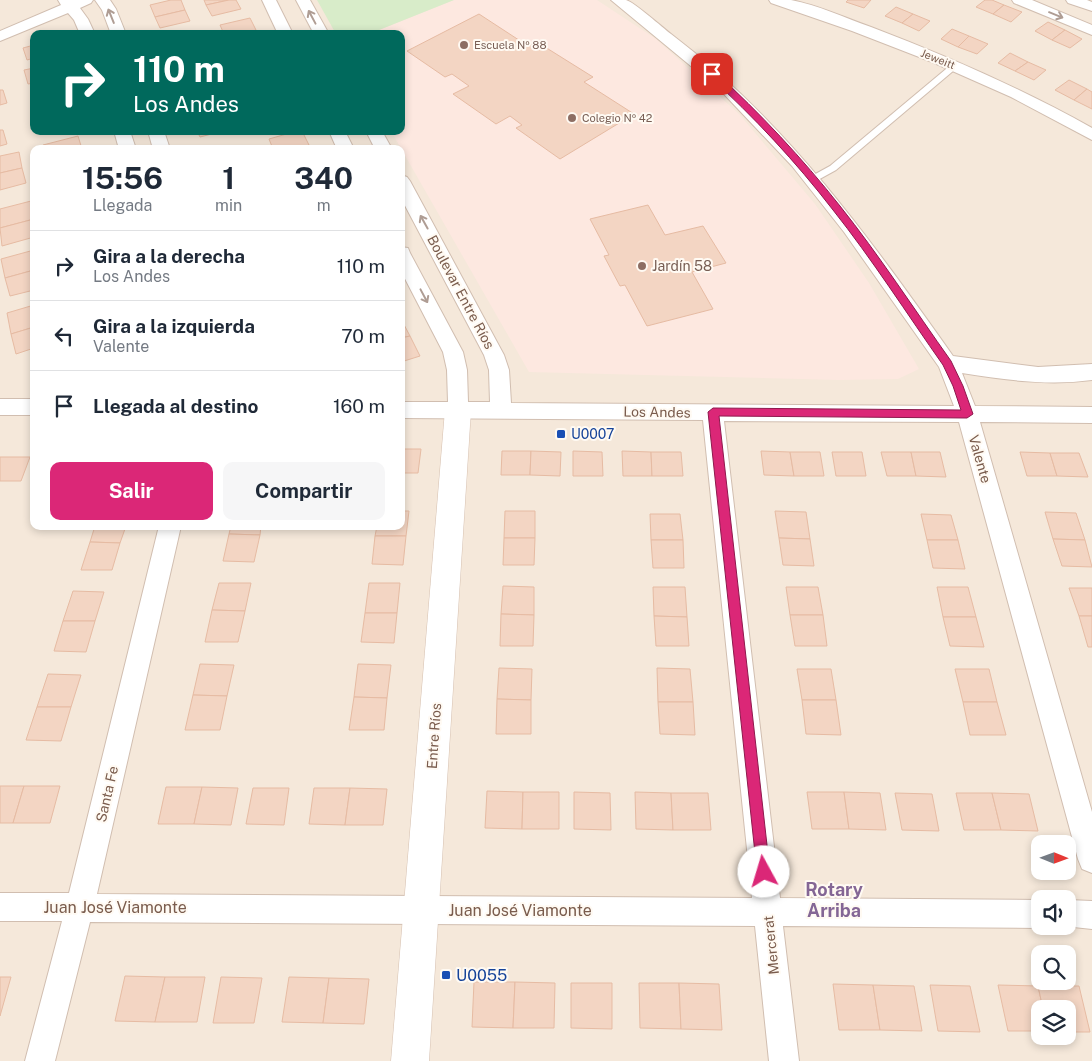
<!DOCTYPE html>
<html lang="es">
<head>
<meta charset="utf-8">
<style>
  body { margin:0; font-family:"Public Sans",sans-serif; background:#f6f6f7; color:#1f2937; height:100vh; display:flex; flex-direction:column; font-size:19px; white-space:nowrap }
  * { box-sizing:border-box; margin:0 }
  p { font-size:16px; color:#747a83 }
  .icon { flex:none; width:28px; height:28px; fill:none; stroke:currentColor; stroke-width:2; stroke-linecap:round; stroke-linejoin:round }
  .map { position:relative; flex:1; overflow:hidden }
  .side { position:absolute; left:30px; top:145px; width:375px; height:385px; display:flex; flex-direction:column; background:#fff; border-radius:10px; box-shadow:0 2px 8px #0003 }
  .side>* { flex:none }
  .hud { position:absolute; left:30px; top:30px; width:375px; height:105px; border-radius:10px; box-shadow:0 2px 8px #0003; background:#00695c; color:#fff; overflow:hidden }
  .needle { width:32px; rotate:91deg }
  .controls { position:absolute; left:1031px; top:835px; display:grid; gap:10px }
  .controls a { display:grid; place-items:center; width:45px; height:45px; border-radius:10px; background:#fff; box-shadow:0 2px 8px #0003; font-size:25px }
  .pin { position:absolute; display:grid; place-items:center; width:42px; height:42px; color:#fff; margin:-21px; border-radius:10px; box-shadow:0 2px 8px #0006 }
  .me { position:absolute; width:55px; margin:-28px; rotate:354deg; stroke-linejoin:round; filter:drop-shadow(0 0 4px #0008) }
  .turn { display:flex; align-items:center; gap:18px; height:105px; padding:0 20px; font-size:22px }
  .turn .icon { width:65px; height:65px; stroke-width:2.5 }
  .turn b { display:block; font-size:35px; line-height:42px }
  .eta { display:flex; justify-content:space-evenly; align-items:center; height:85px; text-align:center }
  .eta b { font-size:30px; font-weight:700; line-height:35px }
  .action { display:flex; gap:10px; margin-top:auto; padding:10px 20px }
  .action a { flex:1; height:58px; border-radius:10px; background:#db2777; color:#fff; font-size:20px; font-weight:700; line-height:58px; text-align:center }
  .action a+a { background:#f6f6f7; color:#1f2937 }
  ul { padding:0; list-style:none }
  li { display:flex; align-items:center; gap:15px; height:70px; padding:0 20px; border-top:1px solid #e0e1e3 }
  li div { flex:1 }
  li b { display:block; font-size:19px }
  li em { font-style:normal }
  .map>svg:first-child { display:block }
</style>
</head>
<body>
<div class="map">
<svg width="1092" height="1061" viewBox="0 0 1092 1061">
  <rect width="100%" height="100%" fill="#fdf6ec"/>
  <path fill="#f5e8da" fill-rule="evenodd" d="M0 0H1092V1061H0ZM34 34H401V131H34ZM34 149H401V526H34ZM1040 844H1068V871H1040ZM1040 899H1068V926H1040ZM1040 954H1068V981H1040ZM1040 1009H1068V1036H1040Z"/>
  <path fill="#fde8e0" d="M454 0H597L656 39 739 114 815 204 869 283 919 369 898 379 839 380 529 372 391 131H401V34H369Z"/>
  <path fill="#d8ecc9" d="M317 0H454L369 34H336Z"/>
  <g fill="#f3d5c3" stroke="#e6bba3">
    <path d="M171 0H181L185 10 155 17 150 5Z"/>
    <path d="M204 0H229L206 5Z"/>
    <path d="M229 0H236L241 9 212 16 206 5Z"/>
    <path d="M848 0H871L864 8 846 2Z"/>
    <path d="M985 0H992L1004 5 993 14 976 7Z"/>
    <path d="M1004 5 1022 12 1011 22 993 14Z"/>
    <path d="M896 7 913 14 902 23 885 16Z"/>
    <path d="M185 10 190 21 160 28 155 17Z"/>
    <path d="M479 14 528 46 537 42 593 77 584 82 634 114 560 159 516 128 522 125 510 116 496 124 453 94 469 86 452 74 445 77 407 51Z"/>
    <path d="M913 14 930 21 919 31 902 23Z"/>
    <path d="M250 18 256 30 242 34H224L220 25Z"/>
    <path d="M1048 22 1065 30 1052 40 1035 31Z"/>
    <path d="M952 29 969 36 958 47 941 39Z"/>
    <path d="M1065 30 1082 39 1070 48 1052 40Z"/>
    <path d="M969 36 988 44 977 54 958 47Z"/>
    <path d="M34 45V58L27 60 23 48Z"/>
    <path d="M1010 53 1028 62 1015 71 998 63Z"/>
    <path d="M1028 62 1046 70 1034 80 1015 71Z"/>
    <path d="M34 68V83L28 84 24 70Z"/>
    <path d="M1069 80 1087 89 1074 100 1055 90Z"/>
    <path d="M1087 89 1092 92V109L1074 100Z"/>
    <path d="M0 90H3L7 103 0 105Z"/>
    <path d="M0 130H3L7 144 0 146Z"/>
    <path d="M197 131H223L200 137Z"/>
    <path d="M297 131H302L309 145 297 149H273L269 139Z"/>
    <path d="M78 136 82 149H44L43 145Z"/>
    <path d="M19 152 22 168 0 173V156Z"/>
    <path d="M22 168 26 183 0 190V173Z"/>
    <path d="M31 201 34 219 0 228V209Z"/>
    <path d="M648 205 665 235 703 226 726 263 692 272 713 309 647 326 625 285 620 286 604 256 609 255 590 219Z"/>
    <path d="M34 219V237L2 246 0 228Z"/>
    <path d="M34 250V270L5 278 1 259Z"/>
    <path d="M34 270V290L10 296 5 278Z"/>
    <path d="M34 305V327L11 334 7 313Z"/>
    <path d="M401 319 410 336 401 338Z"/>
    <path d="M34 327V348L16 354 11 334Z"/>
    <path d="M410 336 420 356 401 362V338Z"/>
    <path d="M401 449H421L418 473H401Z"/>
    <path d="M502 451H531L530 475H501Z"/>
    <path d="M531 451 561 452 560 476 530 475Z"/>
    <path d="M573 451 602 452 603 476H573Z"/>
    <path d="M622 451 651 452 652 476H623Z"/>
    <path d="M761 451 790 452 794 476 764 475Z"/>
    <path d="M651 452H681L683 476H652Z"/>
    <path d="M790 452H820L824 476H794Z"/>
    <path d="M832 452H862L866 476H836Z"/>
    <path d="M881 452H911L916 476H887Z"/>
    <path d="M911 452H940L946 477 916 476Z"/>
    <path d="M1020 452 1050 453 1057 476H1027Z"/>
    <path d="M1050 453H1079L1088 477 1057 476Z"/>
    <path d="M0 457H30L21 481H0Z"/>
    <path d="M401 511H409L406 536H375L377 526H401Z"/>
    <path d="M505 511H535V538H504Z"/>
    <path d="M775 511 806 512 810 539 779 538Z"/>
    <path d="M1045 512 1076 513 1085 540 1053 539Z"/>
    <path d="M650 514H680L683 540H651Z"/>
    <path d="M921 514 951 515 958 540H927Z"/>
    <path d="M95 526H126L120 543 90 542Z"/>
    <path d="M231 526H261L260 535 229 534Z"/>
    <path d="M229 534 260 535 254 562 223 561Z"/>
    <path d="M375 536H406L403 565 372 564Z"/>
    <path d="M504 538H535L534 565H503Z"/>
    <path d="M779 538 810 539 814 566 783 565Z"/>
    <path d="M1053 539 1085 540 1092 567 1062 566Z"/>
    <path d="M651 540H683L684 568H653Z"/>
    <path d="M927 540H958L965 569 933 568Z"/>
    <path d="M90 542 120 543 112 570H81Z"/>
    <path d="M219 583H251L245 611 212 610Z"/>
    <path d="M369 583H400L397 613H365Z"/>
    <path d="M503 586 534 587V615L501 614Z"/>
    <path d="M653 587H685L687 617 654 616Z"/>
    <path d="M786 587H818L823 615H790Z"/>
    <path d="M937 587H968L976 617H943Z"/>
    <path d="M1069 588H1092V616H1079Z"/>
    <path d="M73 591 104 592 95 621H63Z"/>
    <path d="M212 610 245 611 238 642H205Z"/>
    <path d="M365 613H397L394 643 361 642Z"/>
    <path d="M501 614 534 615 533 646H500Z"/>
    <path d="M790 615H823L827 646H795Z"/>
    <path d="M654 616 687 617 689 646H656Z"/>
    <path d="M1079 616H1092V647H1088Z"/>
    <path d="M943 617H976L984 647 950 646Z"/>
    <path d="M63 621H95L86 652 54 651Z"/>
    <path d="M200 664 234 665 227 696 193 695Z"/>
    <path d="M358 664 391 665 387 698 354 697Z"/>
    <path d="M499 668 532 669 531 700 497 699Z"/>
    <path d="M657 668 690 669 693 702H658Z"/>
    <path d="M797 669H831L836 700H802Z"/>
    <path d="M955 669H989L997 702H963Z"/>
    <path d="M48 674 81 675 71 707H37Z"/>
    <path d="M193 695 227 696 220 730H185Z"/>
    <path d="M354 697 387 698 384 730H349Z"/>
    <path d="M497 699 531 700V734H496Z"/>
    <path d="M802 700H836L841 735 806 734Z"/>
    <path d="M658 702H693L695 735 660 734Z"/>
    <path d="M963 702H997L1006 735H970Z"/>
    <path d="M37 707H71L61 741 26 740Z"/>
    <path d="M0 786H24L13 823H0Z"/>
    <path d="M24 786H60L50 823H13Z"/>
    <path d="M166 787H202L194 824H158Z"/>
    <path d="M202 787 238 788 231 825 194 824Z"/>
    <path d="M253 788H289L284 825 246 824Z"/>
    <path d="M314 788H350L345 825 309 824Z"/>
    <path d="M350 788 387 789 383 825H345Z"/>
    <path d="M487 791 523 792 522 829 485 828Z"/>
    <path d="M523 792H559V829H522Z"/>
    <path d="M574 792 610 793 611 830 574 829Z"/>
    <path d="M635 792 671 793 673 830 636 829Z"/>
    <path d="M807 792H844L849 829H812Z"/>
    <path d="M844 792 880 793 886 830 849 829Z"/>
    <path d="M671 793H708L711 830H673Z"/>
    <path d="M895 793 932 794 939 831 902 830Z"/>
    <path d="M956 793H992L1001 830H964Z"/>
    <path d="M992 793 1029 794 1038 831 1001 830Z"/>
    <path d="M125 976 165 977 155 1022 115 1021Z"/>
    <path d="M0 977H11L0 1016Z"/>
    <path d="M165 977H205L197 1022H155Z"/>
    <path d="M221 977 262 978 254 1023H213Z"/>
    <path d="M289 977 329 978 323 1023 282 1022Z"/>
    <path d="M329 978 369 979 364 1024 323 1023Z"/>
    <path d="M474 982H515L513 1028 472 1027Z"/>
    <path d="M515 982 555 983 554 1028H513Z"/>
    <path d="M571 983H612V1029L571 1028Z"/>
    <path d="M639 983H679L681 1029 640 1028Z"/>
    <path d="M679 983 719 984 722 1030 681 1029Z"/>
    <path d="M833 984 873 985 880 1030H839Z"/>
    <path d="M873 985 914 986 922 1031 880 1030Z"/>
    <path d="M930 985 970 986 980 1032 938 1031Z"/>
    <path d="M998 985 1038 986 1043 1009H1040V1031H1008Z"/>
    <path d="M1038 986H1079L1090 1032H1068V1009H1043Z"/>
  </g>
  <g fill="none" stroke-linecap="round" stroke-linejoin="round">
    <defs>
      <path id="lane" d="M952 64 959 66 836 170 816 181H810V177L830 166Z"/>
      <g id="street">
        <path d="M58 0H93L91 3 80 8 88 19 95 34H80L74 20 68 13 0 41V31L61 5Z"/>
        <path d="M95 0H110L116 9 126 34H111L102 10Z"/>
        <path d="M262 0H276L293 34H278Z"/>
        <path d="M296 0H310L329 34H314Z"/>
        <path d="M611 0C615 0 621 0 626 0 634 2 663 28 671 34 787 122 870 239 953 356L1038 367 1092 364V380C1048 386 1006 380 962 373L975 406 1092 407V423L980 422 1092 812V873L1082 869 1078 859 959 422 724 421 780 898 1040 900V926H1044L1040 928 783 926 799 1061H769L755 926 90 922 55 1061H25L62 921H0V893H69L159 526H181L97 894 752 898 703 420 401 418V402H448L447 370 443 352 401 271V247L408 248 410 253 463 352 467 370 468 402H490L489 370 484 355 401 198V175L407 177 410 181 504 355 509 370 511 403 954 406 939 367 844 232 792 166 721 91Z"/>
        <path d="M769 0C776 0 784 0 791 0 818 5 845 18 871 27 947 56 1021 88 1092 128V140L1011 97 932 62 852 31 771 3Z"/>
        <path d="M1012 0H1032L1092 25V35L1014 3Z"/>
        <path d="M1066 0H1087L1092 2V11L1068 3Z"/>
        <path d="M114 131H130L136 149H119Z"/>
        <path d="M148 131H164L170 149H153Z"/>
        <path d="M329 131H345L354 149H337Z"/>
        <path d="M366 131H382L392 149H375Z"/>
        <rect x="0" y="399" width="34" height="16"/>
        <path d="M1068 900 1092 901V929L1064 926H1068Z"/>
      </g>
      <path id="secondary" d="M458 400 467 403 471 410 429 1061H391L445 410 449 403Z"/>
    </defs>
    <use href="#lane" stroke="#d1beb0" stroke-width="2"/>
    <use href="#street" stroke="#d1beb0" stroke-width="2"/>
    <use href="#secondary" stroke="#d6c0b0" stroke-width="1"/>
    <use href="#lane" fill="#fff" fill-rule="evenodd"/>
    <use href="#street" fill="#fff" fill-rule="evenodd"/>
    <use href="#secondary" fill="#fff" fill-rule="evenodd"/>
  </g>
  <defs><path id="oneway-shaft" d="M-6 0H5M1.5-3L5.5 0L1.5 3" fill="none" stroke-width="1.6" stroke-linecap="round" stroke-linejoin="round" transform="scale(1.25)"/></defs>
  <g stroke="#af9d94">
    <use href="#oneway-shaft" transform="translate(1056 15) rotate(22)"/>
    <use href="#oneway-shaft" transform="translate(111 16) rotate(-112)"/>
    <use href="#oneway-shaft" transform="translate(312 17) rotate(-118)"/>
    <use href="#oneway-shaft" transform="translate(424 222) rotate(-119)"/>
    <use href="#oneway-shaft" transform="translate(424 296) rotate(62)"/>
  </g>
  <path fill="#db2777" stroke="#8e194d" d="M709 72H715C760 113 802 158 840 206 879 255 914 309 951 361L963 386 973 414 967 418 719 416 770 872 768 877 764 879 759 877 757 872 708 412 713 408 961 410 953 386 943 365C907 314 872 259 833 210 796 162 754 117 709 76Z"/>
  <g fill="#8d6e63" stroke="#fffaf3" stroke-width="2">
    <circle cx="464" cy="45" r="5"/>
    <circle cx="572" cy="118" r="5"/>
    <circle cx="642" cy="266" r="5"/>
  </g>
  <g fill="#1a4fb4" stroke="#fffaf3" stroke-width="2">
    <rect x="556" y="429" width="10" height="10" rx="2.5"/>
    <rect x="441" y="970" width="10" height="10" rx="2.5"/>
  </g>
  <g text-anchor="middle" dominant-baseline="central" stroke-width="4" stroke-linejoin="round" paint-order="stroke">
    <g font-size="11" fill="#785e54" stroke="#fffaf3" text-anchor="start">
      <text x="474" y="45">Escuela Nº 88</text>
      <text x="582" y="118">Colegio Nº 42</text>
    </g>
    <g font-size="11" fill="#7a5c4d" stroke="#fffaf3">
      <text transform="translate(938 59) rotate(22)">Jeweitt</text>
    </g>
    <g font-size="14" fill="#785e54" stroke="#fffaf3" text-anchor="start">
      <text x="652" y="266">Jardín 58</text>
    </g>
    <g font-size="14" fill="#7a5c4d" stroke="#fffaf3">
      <text transform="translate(461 292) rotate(62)">Boulevar Entre Ríos</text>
      <text transform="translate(657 412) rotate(1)">Los Andes</text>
      <text transform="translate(980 459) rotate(74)">Valente</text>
      <text transform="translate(434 736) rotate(-86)">Entre Ríos</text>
      <text transform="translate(107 794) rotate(-77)">Santa Fe</text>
      <text transform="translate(771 945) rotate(-96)">Mercerat</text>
    </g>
    <g font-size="14" fill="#164399" stroke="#fffaf3" text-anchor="start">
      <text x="571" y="434">U0007</text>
    </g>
    <g font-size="16" fill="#7a5c4d" stroke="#fffaf3">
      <text x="115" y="907">Juan José Viamonte</text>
      <text x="520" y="910">Juan José Viamonte</text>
    </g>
    <g font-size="16" fill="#164399" stroke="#fffaf3" text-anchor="start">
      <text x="456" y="975">U0055</text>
    </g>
    <g font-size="18" font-weight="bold" fill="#846695" stroke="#fffaf3">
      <text x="834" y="889">Rotary<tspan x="834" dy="21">Arriba</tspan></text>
    </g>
  </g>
</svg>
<div class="controls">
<a><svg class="needle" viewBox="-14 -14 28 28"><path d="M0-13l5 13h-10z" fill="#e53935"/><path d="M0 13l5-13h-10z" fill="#747a83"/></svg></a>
<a><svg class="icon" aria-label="sound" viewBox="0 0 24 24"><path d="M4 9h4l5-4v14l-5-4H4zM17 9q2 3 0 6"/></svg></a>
<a><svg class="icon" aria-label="search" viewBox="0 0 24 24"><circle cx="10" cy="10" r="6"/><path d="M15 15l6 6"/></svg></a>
<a><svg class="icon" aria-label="layers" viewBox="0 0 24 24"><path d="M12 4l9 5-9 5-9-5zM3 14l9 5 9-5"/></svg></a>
</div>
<div class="pin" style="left:712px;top:74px;background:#d93025"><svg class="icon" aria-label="arrive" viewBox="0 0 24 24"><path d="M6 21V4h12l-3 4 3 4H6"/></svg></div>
<svg class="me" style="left:764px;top:872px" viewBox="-20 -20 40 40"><circle r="19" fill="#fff"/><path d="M0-13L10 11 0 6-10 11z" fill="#db2777"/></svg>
<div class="hud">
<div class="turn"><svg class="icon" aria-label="right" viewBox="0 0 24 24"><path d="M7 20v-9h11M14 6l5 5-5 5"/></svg><div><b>110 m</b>Los Andes</div></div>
</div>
<section class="side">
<div class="eta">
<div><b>15:56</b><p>Llegada</p></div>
<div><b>1</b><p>min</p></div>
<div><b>340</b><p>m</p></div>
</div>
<ul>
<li><svg class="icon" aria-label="right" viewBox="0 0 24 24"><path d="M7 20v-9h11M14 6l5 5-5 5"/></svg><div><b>Gira a la derecha</b><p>Los Andes</p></div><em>110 m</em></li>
<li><svg class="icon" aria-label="left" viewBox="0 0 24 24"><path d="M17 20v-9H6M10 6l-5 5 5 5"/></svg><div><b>Gira a la izquierda</b><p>Valente</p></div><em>70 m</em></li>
<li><svg class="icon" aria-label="arrive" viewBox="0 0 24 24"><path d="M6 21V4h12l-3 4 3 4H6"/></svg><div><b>Llegada al destino</b></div><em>160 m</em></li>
</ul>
<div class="action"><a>Salir</a><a>Compartir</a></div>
</section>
</div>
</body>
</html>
